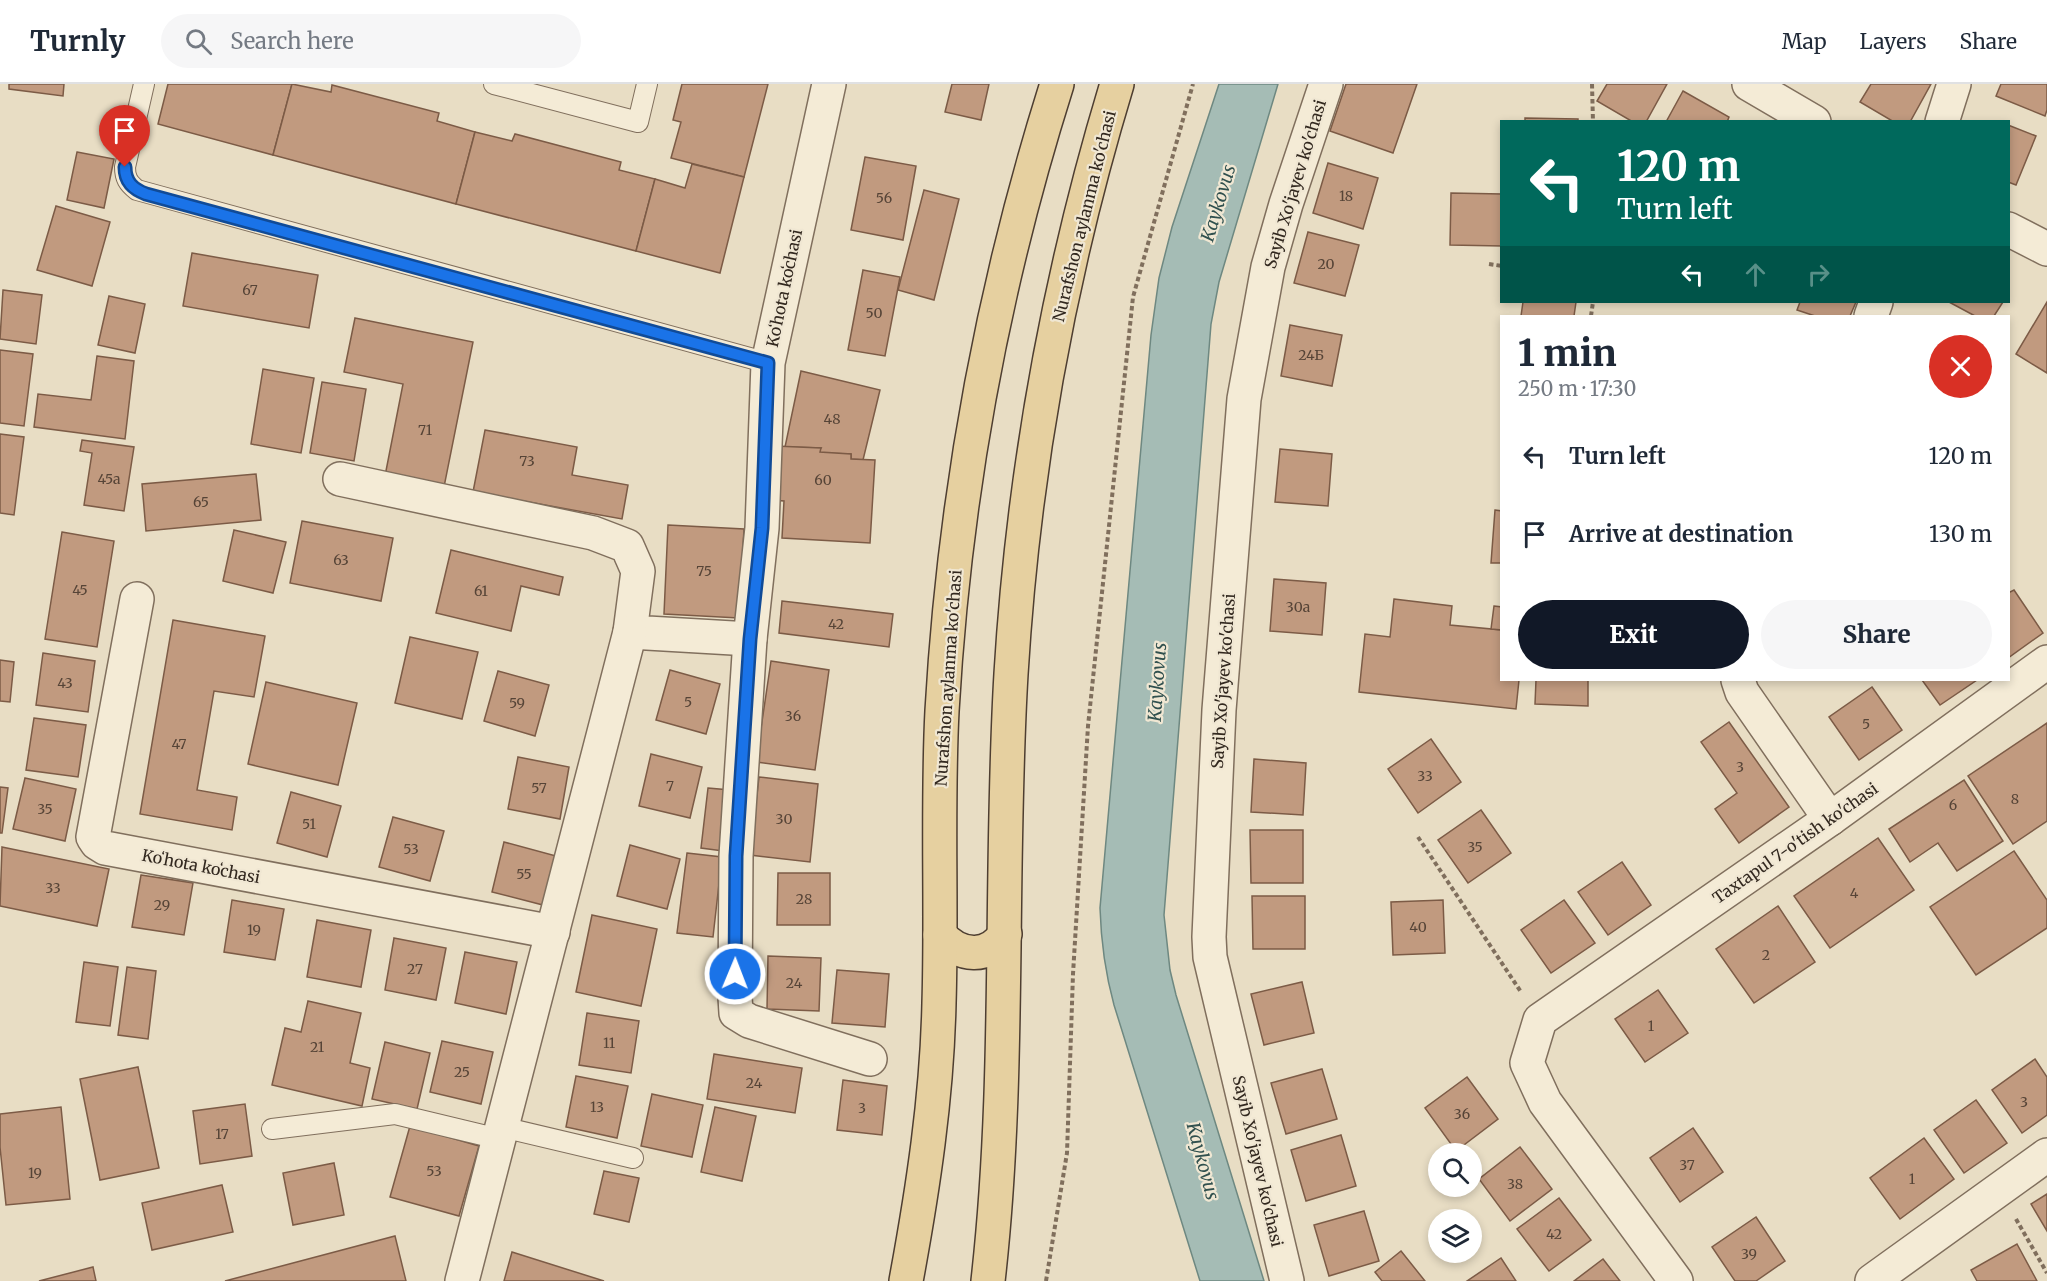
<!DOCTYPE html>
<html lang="en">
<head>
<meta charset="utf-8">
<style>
  body { margin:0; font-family:Merriweather,serif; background:#f6f6f7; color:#1f2937; height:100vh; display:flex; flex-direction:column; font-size:22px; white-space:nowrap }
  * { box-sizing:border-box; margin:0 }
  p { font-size:20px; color:#747a83 }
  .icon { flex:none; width:33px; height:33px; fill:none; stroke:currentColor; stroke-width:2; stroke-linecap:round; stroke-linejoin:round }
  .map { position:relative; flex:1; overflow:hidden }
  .panel { position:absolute; left:1500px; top:231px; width:510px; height:366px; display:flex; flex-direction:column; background:#fff; border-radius:0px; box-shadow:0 3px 9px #0003 }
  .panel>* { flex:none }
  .hud { position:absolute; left:1500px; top:36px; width:510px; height:183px; border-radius:0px; box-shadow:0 3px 9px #0003; background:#00695c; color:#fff; overflow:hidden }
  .controls { position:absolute; left:1428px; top:1059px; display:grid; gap:12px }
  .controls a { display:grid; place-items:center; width:54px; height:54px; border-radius:50%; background:#fff; box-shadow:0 3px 9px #0003; font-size:30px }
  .pin { position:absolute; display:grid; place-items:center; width:51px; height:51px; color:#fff; margin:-62px -26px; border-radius:50% 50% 50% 0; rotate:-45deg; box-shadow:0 0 6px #0007 }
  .pin .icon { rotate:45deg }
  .me { position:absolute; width:66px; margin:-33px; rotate:1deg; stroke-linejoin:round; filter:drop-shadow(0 0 4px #0008) }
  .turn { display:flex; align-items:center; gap:21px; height:126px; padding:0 18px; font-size:27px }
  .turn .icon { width:78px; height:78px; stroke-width:2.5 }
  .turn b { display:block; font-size:42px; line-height:51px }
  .lanes { display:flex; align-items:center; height:57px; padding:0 18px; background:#0003; justify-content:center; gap:30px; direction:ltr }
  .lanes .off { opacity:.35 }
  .round { display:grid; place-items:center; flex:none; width:63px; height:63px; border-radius:32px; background:#f6f6f7 }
  .summary { display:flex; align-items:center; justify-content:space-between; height:102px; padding:0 18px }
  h1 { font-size:36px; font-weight:800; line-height:45px }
  .action { display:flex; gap:12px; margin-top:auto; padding:12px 18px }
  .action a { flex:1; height:69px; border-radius:36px; background:#111827; color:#fff; font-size:24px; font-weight:800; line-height:69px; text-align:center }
  .action a+a { background:#f6f6f7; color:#1f2937 }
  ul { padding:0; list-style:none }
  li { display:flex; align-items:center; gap:18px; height:78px; padding:0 18px }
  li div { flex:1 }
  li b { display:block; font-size:22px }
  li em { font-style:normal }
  header { display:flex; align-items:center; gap:36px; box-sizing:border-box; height:84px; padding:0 30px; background:#fff; border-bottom:2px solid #e0e1e3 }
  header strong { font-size:28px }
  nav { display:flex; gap:33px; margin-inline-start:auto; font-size:21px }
  .search { width:420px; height:54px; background:#f6f6f7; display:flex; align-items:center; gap:15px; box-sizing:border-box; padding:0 21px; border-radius:33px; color:#747a83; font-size:22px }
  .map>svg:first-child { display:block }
</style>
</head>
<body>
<header>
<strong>Turnly</strong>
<div class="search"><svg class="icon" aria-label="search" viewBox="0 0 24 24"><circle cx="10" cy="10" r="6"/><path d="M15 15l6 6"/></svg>Search here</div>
<nav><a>Map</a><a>Layers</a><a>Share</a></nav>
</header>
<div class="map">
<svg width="2047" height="1197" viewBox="0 0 2047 1197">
  <rect width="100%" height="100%" fill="#e8ddc4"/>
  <path fill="#a5bcb5" stroke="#6e8881" stroke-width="1.5" d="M1219 0H1278L1219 198 1211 240 1164 831 1170 886 1176 911 1264 1197H1200L1114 921C1105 888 1101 858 1100 824L1151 251 1159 194 1172 143Z"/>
  <g fill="#c19a7f" stroke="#7c5b46" stroke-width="1.5">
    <path d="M9 0H64L63 12 9 5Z"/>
    <path d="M168 0H292L273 71 158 40Z"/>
    <path d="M292 0 331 8 332 1 439 29 437 37 475 48 456 120 273 71Z"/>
    <path d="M682 0H768L744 93 671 74 681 38 673 36Z"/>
    <path d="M952 0H989L981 36 945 28Z"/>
    <path d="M1346 0H1417L1393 69 1330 47Z"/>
    <path d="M1607 0H1667L1646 38H1633L1597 17Z"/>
    <path d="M1871 0H1931L1910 38H1894L1860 18Z"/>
    <path d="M2001 0H2047V26L2045 32 1996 12Z"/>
    <path d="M1683 7 1729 33 1727 38H1666Z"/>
    <path d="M1525 34 1578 35V38H1525Z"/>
    <path d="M2008 41 2036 52 2016 101 2008 98Z"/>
    <path d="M475 48 512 57 515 50 621 78 619 86 655 95 636 167 456 120Z"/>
    <path d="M77 68 114 75 104 124 67 116Z"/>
    <path d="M865 73 916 82 903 156 851 146Z"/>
    <path d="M1328 79 1378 94 1363 145 1313 129Z"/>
    <path d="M692 80 744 93 720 189 636 167 655 95 685 104Z"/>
    <path d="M924 106 959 115 934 216 898 206Z"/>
    <path d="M1451 109 1502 110V162L1450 161Z"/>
    <path d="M56 122 110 138 92 202 37 186Z"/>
    <path d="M1308 148 1359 161 1345 212 1294 199Z"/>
    <path d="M192 169 318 191 309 244 183 222Z"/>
    <path d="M863 186 900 193 885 272 848 266Z"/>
    <path d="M3 206 42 211 36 260 0 255Z"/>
    <path d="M109 212 145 220 135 269 98 261Z"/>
    <path d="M1523 218H1576L1574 232H1521Z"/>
    <path d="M1800 218H1856L1850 232H1815L1797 226Z"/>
    <path d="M1949 218H2003L1994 232H1975Z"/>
    <path d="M2047 218V289L2016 270Z"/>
    <path d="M355 234 473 258 444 403 385 392 403 300 344 288Z"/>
    <path d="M1290 241 1342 251 1332 302 1281 292Z"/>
    <path d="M0 266 33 270 24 342 0 339Z"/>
    <path d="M97 272 134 277 125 355 34 343 38 310 91 316Z"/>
    <path d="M263 285 314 294 301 369 251 360Z"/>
    <path d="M801 287 880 306 863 376 851 375V370L817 369 821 364 785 363Z"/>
    <path d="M322 298 366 305 354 377 310 369Z"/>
    <path d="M485 346 577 363 572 391 628 401 622 435 473 408Z"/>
    <path d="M0 350 24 353 14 431 0 429Z"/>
    <path d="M82 356 134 363 124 427 84 421 92 369 80 367Z"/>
    <path d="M775 362 821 364 820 368 851 370V375L875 376 870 459 782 454 784 417 772 416Z"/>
    <path d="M1280 365 1332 370 1328 422 1275 418Z"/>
    <path d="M256 390 261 436 146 447 142 400Z"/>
    <path d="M1495 426 1502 427V479H1491Z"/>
    <path d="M302 437 393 454 381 517 290 499Z"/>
    <path d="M668 441 744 445 739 534 664 530Z"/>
    <path d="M234 446 286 458 273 509 223 497Z"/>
    <path d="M62 448 114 457 97 563 45 555Z"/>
    <path d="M451 466 563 493 559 511 521 502 511 547 436 529Z"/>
    <path d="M1274 495 1326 499 1322 551 1270 547Z"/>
    <path d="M2014 506 2043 549 2008 574V509Z"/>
    <path d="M1394 515 1452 522 1450 541 1502 546V596H1519L1516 625 1359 608 1365 550 1390 553Z"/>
    <path d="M782 517 893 530 889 563 779 549Z"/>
    <path d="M1494 522 1502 523V546L1491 545Z"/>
    <path d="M173 536 265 552 254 613 214 607 197 706 237 713 232 746 140 730Z"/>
    <path d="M410 553 478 568 462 635 395 619Z"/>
    <path d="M43 569 95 577 88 628 36 621Z"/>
    <path d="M0 576 14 578 10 618 0 617Z"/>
    <path d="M771 577 829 586 815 686 756 678Z"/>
    <path d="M670 586 720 600 706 650 656 636Z"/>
    <path d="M498 587 549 601 535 652 484 637Z"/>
    <path d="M1536 596H1588V622L1535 620Z"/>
    <path d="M1922 596H1977L1940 621Z"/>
    <path d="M266 598 357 619 338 701 248 680Z"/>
    <path d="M1872 603 1902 646 1859 676 1829 633Z"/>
    <path d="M34 634 86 641 78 693 26 686Z"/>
    <path d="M1729 638 1789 723 1739 759 1715 725 1737 709 1701 658Z"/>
    <path d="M2047 639V737L2013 760 1968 692Z"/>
    <path d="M1431 655 1461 698 1418 729 1388 685Z"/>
    <path d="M651 670 702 683 690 734 639 722Z"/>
    <path d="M518 673 569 683 560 735 508 725Z"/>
    <path d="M1254 675 1306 679 1303 731 1251 728Z"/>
    <path d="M759 693 818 700 810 778 750 771Z"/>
    <path d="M25 694 76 705 65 757 13 745Z"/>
    <path d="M1964 696 2003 757 1957 787 1938 759 1910 778 1889 745Z"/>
    <path d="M0 703 8 704 2 749H0Z"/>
    <path d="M708 704 730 706 723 767 701 764Z"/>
    <path d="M291 708 341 722 327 773 277 759Z"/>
    <path d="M1481 726 1511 769 1468 799 1438 756Z"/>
    <path d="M393 733 444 747 430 797 379 783Z"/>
    <path d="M1250 746H1303V799H1251Z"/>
    <path d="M1878 754 1914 806 1830 864 1794 812Z"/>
    <path d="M504 758 556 772 543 821 492 808Z"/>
    <path d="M630 761 680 775 667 825 617 812Z"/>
    <path d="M2 763 109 785 97 842 0 822Z"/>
    <path d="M2014 767 2047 816V844L1976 891 1930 823Z"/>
    <path d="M687 769 722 773 713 853 677 849Z"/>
    <path d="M1622 778 1651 821 1608 851 1578 808Z"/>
    <path d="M778 789H830V841H777Z"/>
    <path d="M141 791 193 799 184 851 132 843Z"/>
    <path d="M1252 812H1305V865H1253Z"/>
    <path d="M232 816 284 825 275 876 224 868Z"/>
    <path d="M1443 816 1445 869 1393 871 1391 818Z"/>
    <path d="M1564 816 1595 859 1551 889 1521 846Z"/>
    <path d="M1778 822 1815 878 1754 919 1716 865Z"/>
    <path d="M592 831 657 845 641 922 576 908Z"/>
    <path d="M317 836 371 846 361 903 307 893Z"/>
    <path d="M394 854 446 864 436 916 385 906Z"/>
    <path d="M465 868 517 878 506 930 455 919Z"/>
    <path d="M768 872 821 874 819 927 767 925Z"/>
    <path d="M84 878 118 883 110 942 76 938Z"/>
    <path d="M127 883 156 887 148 955 118 951Z"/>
    <path d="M837 886 889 890 885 943 832 939Z"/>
    <path d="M1302 898 1314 949 1264 961 1251 910Z"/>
    <path d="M1658 906 1688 949 1645 978 1615 935Z"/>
    <path d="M308 917 361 929 350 979 370 984 362 1022 272 1001 285 944 301 948Z"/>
    <path d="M587 929 639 937 631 989 579 981Z"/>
    <path d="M442 957 493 968 481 1020 430 1008Z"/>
    <path d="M385 958 430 969 417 1025 372 1015Z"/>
    <path d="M714 970 802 984 795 1029 707 1015Z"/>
    <path d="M2035 975 2047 993V1031L2022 1049 1992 1006Z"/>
    <path d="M138 983 159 1084 100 1096 80 995Z"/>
    <path d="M1322 985 1337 1035 1286 1050 1271 999Z"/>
    <path d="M576 992 628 1002 617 1054 566 1043Z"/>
    <path d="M1467 993 1498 1035 1456 1067 1425 1024Z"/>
    <path d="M843 996 887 1002 882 1051 837 1046Z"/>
    <path d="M652 1010 703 1021 692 1073 641 1062Z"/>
    <path d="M1976 1016 2007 1059 1964 1089 1934 1046Z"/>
    <path d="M245 1020 252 1072 200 1080 193 1027Z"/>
    <path d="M61 1023 70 1115 6 1121 0 1063V1030Z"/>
    <path d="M715 1023 756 1032 742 1097 701 1088Z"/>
    <path d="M410 1042 479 1062 459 1132 390 1113Z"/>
    <path d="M1693 1044 1723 1088 1680 1118 1650 1074Z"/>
    <path d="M1341 1051 1356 1102 1306 1117 1291 1066Z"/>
    <path d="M1924 1054 1954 1095 1900 1135 1870 1094Z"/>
    <path d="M1520 1063 1552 1105 1510 1137 1479 1095Z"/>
    <path d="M334 1079 344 1131 293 1141 283 1089Z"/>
    <path d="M604 1087 639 1094 629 1138 594 1130Z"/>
    <path d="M222 1101 233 1148 152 1166 142 1119Z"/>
    <path d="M2047 1110V1147L2031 1120Z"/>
    <path d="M1559 1114 1591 1156 1549 1187 1517 1145Z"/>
    <path d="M1364 1127 1379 1177 1329 1192 1314 1141Z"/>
    <path d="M1756 1133 1785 1177 1756 1197H1735L1712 1163Z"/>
    <path d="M395 1152 406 1197H225Z"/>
    <path d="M2017 1160 2037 1197H1977L1971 1186Z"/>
    <path d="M1401 1167 1425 1197H1382L1375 1188Z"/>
    <path d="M512 1168 604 1197H504Z"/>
    <path d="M1501 1174 1516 1197H1467Z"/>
    <path d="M1603 1175 1620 1197H1574Z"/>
    <path d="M93 1183 96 1197H39Z"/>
  </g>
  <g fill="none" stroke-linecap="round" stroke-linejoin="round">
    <defs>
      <g id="service">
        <path d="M144 0 125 83C125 94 128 99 137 106L768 279"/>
        <path d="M494 0 638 38 647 0"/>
        <path d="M502 1043 633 1074"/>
        <path d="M272 1045 395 1030 499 1055"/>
      </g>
      <g id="minor">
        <path d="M829 0 768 279 762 444 750 555 736 772 735 913 736 929 749 937 870 975"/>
        <path d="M1749 0 1814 38"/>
        <path d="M1942 38 1954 0"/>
        <path d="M2008 145 2047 165"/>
        <path d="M1871 232 1876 218"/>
        <path d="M340 395 593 449 627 462 638 487 630 548 750 555"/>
        <path d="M137 515 93 753 97 759 105 764 553 848"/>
        <path d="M1738 596 1742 608 1830 735"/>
        <path d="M462 1197 630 548"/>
        <path d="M1287 1197 1210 873 1209 853 1219 626 1244 315 1268 183 1286 120 1326 0"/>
        <path d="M1676 1197 1545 1018 1527 979 1540 936 1830 735 2047 578"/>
        <path d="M1872 1197 2047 1071"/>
      </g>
      <g id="primary">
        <path d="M940 851C959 873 989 876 1005 850"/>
        <path d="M906 1197C923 1105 937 1013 939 919 942 822 937 724 942 627 954 416 993 202 1057 0"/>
        <path d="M988 1197C1011 995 999 793 1011 590 1023 391 1059 191 1117 0"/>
      </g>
    </defs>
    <use href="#service" stroke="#806f5d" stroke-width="22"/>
    <use href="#minor" stroke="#806f5d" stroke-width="36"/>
    <use href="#primary" stroke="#4e3e31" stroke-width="36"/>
    <g stroke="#806f5d" stroke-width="4" stroke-dasharray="4.5 3" stroke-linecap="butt">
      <path d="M1592 0 1593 38"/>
      <path d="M1489 180 1502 182"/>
      <path d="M1591 232 1593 218"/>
      <path d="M1418 753 1521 908"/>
      <path d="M2016 1135 2047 1189"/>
      <path d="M1046 1197 1067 1069 1073 890 1088 642 1133 213 1193 0"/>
    </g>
    <use href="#service" stroke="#f4ebd6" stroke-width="20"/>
    <use href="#minor" stroke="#f4ebd6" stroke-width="33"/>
    <use href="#primary" stroke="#e6d0a0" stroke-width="33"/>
  </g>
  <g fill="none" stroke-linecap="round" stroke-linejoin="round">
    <defs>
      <path id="route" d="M125 83C125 98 133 105 146 110L768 279 762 444 750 555 736 772 735 890"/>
    </defs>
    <use href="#route" stroke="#114b97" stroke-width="15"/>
    <use href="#route" stroke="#1a73e8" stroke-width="10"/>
  </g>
  <g text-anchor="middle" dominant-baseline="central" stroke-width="4.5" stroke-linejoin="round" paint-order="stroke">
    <g font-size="14" fill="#564437">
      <text x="1346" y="112">18</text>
      <text x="884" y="114">56</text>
      <text x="1326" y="180">20</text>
      <text x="250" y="206">67</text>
      <text x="874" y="229">50</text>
      <text x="1311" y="271">24Б</text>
      <text x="832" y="335">48</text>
      <text x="425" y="346">71</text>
      <text x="527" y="377">73</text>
      <text x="109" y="395">45а</text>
      <text x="823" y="396">60</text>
      <text x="201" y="418">65</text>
      <text x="341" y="476">63</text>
      <text x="704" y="487">75</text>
      <text x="80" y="506">45</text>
      <text x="481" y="507">61</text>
      <text x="1298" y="523">30а</text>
      <text x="836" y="540">42</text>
      <text x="65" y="599">43</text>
      <text x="688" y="618">5</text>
      <text x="517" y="619">59</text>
      <text x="793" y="632">36</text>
      <text x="1866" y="640">5</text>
      <text x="179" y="660">47</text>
      <text x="1740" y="683">3</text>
      <text x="1425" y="692">33</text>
      <text x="670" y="702">7</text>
      <text x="539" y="704">57</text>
      <text x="2015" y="715">8</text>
      <text x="1953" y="721">6</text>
      <text x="45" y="725">35</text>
      <text x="784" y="735">30</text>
      <text x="309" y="740">51</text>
      <text x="1475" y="763">35</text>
      <text x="411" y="765">53</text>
      <text x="524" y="790">55</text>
      <text x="53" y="804">33</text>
      <text x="1854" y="809">4</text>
      <text x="804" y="815">28</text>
      <text x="162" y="821">29</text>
      <text x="1418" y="843">40</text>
      <text x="254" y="846">19</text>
      <text x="1766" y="871">2</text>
      <text x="415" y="885">27</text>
      <text x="794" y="899">24</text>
      <text x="1651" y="942">1</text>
      <text x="609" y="959">11</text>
      <text x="317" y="963">21</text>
      <text x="462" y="988">25</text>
      <text x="754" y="999">24</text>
      <text x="2024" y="1018">3</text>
      <text x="597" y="1023">13</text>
      <text x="862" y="1024">3</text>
      <text x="1462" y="1030">36</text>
      <text x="222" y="1050">17</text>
      <text x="1687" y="1081">37</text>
      <text x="434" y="1087">53</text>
      <text x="35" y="1089">19</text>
      <text x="1912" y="1095">1</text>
      <text x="1515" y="1100">38</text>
      <text x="1554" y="1150">42</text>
      <text x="1749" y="1170">39</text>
    </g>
    <g font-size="16" fill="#32281f" stroke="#f0e7d3">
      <text transform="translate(1295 100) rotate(-73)">Sayib Xo'jayev ko'chasi</text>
      <text transform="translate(1084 132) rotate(-76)">Nurafshon aylanma ko'chasi</text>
      <text transform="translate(784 204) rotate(-78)">Koʻhota koʻchasi</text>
      <text transform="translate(948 594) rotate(-86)">Nurafshon aylanma ko'chasi</text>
      <text transform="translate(1223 597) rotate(-86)">Sayib Xo'jayev ko'chasi</text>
      <text transform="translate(1795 759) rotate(-35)">Taxtapul 7-o'tish ko'chasi</text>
      <text transform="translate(201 782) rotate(11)">Koʻhota koʻchasi</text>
      <text transform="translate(1258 1077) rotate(77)">Sayib Xo'jayev ko'chasi</text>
    </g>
    <g font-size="18" font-style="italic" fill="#30504e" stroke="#f0e7d3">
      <text transform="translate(1218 119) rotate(-73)">Kaykovus</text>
      <text transform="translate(1157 598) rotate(-86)">Kaykovus</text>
      <text transform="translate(1203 1077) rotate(75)">Kaykovus</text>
    </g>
  </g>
</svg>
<div class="controls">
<a><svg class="icon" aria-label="search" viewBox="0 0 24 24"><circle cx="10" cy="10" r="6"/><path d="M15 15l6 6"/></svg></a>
<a><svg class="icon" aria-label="layers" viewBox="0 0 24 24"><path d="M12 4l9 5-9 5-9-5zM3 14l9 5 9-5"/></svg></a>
</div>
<div class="pin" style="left:125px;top:83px;background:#d93025"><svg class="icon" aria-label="arrive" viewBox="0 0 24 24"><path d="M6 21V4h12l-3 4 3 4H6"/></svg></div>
<svg class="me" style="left:735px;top:890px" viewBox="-20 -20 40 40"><circle r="17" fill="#1a73e8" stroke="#fff" stroke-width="3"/><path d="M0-11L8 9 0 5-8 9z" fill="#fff"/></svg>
<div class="hud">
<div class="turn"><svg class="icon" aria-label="left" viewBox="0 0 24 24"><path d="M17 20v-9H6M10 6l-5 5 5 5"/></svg><div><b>120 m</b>Turn left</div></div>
<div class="lanes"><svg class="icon" aria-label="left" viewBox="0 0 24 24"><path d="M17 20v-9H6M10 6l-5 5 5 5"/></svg><svg class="icon off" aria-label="ahead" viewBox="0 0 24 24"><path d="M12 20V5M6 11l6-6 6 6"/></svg><svg class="icon off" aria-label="right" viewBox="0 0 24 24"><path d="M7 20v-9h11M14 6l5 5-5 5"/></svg></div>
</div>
<section class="panel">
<div class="summary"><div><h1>1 min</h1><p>250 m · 17:30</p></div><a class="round" style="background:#d93025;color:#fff"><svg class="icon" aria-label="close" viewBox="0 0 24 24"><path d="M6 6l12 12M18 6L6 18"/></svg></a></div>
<ul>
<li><svg class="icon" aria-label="left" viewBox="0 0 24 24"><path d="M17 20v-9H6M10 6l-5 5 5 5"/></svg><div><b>Turn left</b></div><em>120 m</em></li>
<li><svg class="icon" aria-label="arrive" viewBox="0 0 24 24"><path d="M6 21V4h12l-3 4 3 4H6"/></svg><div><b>Arrive at destination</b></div><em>130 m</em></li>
</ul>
<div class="action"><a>Exit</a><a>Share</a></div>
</section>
</div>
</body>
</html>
